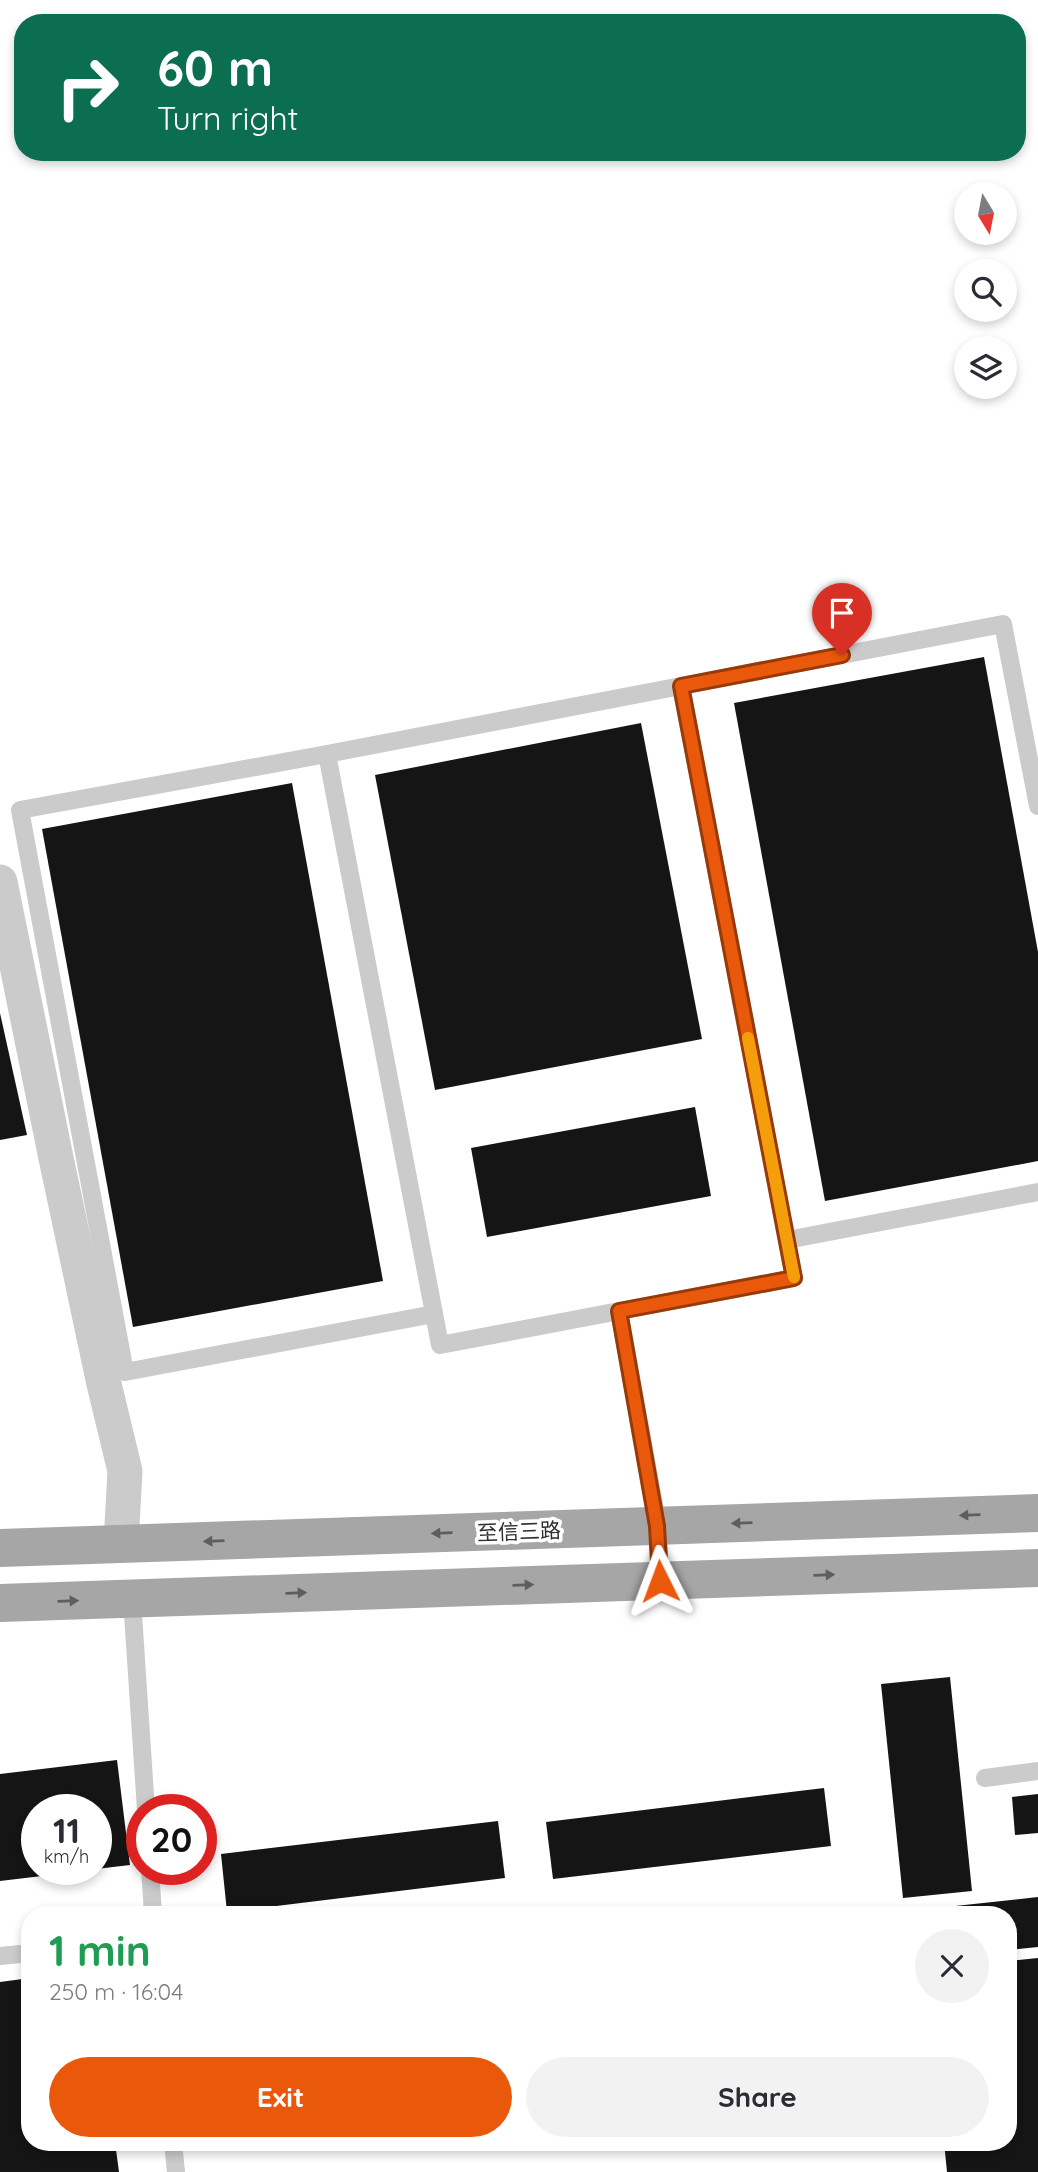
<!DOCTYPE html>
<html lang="en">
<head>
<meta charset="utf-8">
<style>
  body { margin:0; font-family:Quicksand,"Noto Sans SC",sans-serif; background:#f2f2f3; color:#2b2b33; height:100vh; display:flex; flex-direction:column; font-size:26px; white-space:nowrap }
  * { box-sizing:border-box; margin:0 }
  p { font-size:23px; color:#7c7c81 }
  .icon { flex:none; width:38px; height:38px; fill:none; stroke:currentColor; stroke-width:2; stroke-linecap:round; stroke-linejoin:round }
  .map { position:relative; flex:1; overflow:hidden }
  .side { position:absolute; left:21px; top:1906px; width:996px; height:245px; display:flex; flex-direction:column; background:#fff; border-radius:28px; box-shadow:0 4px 10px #0003 }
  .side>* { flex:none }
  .top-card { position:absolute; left:14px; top:14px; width:1012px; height:147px; border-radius:28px; box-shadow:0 4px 10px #0003; background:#0b6e4f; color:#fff; overflow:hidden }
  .needle { width:46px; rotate:170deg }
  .buttons { position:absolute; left:954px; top:182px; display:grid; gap:14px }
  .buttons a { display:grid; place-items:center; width:63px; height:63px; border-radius:50%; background:#fff; box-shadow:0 4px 10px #0003; font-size:35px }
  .speed { position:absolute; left:21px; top:1794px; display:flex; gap:14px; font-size:35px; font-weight:700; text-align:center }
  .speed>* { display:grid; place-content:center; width:91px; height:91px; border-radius:50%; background:#fff; box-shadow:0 4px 10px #0003; line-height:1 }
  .speed small { font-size:18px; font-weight:400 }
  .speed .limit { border:10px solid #d22; background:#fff; color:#111 }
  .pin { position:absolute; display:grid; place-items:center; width:60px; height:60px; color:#fff; margin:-72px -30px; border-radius:50% 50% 50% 0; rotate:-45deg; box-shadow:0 0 7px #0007 }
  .pin .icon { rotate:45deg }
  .me { position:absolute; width:77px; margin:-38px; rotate:357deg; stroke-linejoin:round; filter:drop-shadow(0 0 5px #0008) }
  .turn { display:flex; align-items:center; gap:24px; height:147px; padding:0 28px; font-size:32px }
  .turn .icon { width:91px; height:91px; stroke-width:2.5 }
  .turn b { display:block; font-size:49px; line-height:60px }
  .round { display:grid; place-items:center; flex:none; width:74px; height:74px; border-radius:37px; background:#f2f2f3 }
  .headline { display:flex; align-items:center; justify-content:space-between; height:119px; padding:0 28px }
  h1 { font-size:42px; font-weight:800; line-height:52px; color:#1e9e55 }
  .button { display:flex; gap:14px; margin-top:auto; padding:14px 28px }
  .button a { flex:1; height:80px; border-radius:42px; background:#ea580c; color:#fff; font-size:28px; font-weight:800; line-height:80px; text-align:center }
  .button a+a { background:#f2f2f3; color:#2b2b33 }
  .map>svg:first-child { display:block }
</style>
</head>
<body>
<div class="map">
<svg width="1038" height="2172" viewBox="0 0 1038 2172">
  <rect width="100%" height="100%" fill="#fff"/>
  <g fill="#151515">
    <path d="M984 657 1038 952V1161L825 1201 734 703Z"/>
    <path d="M641 723 702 1039 435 1090 375 775Z"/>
    <path d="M292 783 383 1281 133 1327 42 829Z"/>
    <path d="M0 1013 27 1135 0 1140Z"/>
    <path d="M695 1107 711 1196 487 1237 471 1148Z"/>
    <path d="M950 1677 972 1891 903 1898 881 1684Z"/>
    <path d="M117 1760 130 1865 96 1869V1810H37V1869H84V1871L0 1881V1774Z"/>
    <path d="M824 1788 831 1846 553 1879 546 1822Z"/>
    <path d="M1038 1794V1833L1015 1835 1012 1797Z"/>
    <path d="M498 1821 505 1878 227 1912 221 1854Z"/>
    <path d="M1038 1897V1947L1008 1950V1914H947L946 1907Z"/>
    <path d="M1038 1958V2172H947L944 2142H1008V1961Z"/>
    <path d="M30 1978V2142H115L119 2172H0V1982Z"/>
  </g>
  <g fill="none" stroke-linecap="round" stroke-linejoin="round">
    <g stroke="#cbcbcb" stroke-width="18">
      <path d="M681 686 794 1278 440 1345 327 754Z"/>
      <path d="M681 686 1003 624 1038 806"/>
      <path d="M327 754 20 810 125 1372 434 1314"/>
      <path d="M787 1240 1038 1192"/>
      <path d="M619 1311 658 1526 660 1581"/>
      <path d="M132 1599 146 1810"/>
      <path d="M985 1778 1038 1771"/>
      <path d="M150 1869 153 1914"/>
      <path d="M0 1956 30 1953"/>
      <path d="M173 2142 176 2172"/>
    </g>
    <path stroke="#cbcbcb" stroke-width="35" d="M0 882 56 1158 104 1384 125 1471 121 1544"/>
    <g stroke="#a6a6a6" stroke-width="38">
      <path d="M0 1548 1038 1513"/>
      <path d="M0 1603 1038 1568"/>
    </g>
  </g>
  <defs><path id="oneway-solid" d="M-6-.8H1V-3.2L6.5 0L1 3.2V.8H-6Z" transform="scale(1.75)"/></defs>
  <g fill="#5e5e5e">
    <use href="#oneway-solid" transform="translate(970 1515) rotate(178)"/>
    <use href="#oneway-solid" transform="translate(742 1523) rotate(178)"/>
    <use href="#oneway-solid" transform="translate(442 1533) rotate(178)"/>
    <use href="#oneway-solid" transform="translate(214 1541) rotate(178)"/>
    <use href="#oneway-solid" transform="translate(824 1575) rotate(-2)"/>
    <use href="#oneway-solid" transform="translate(523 1585) rotate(-2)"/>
    <use href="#oneway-solid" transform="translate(296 1593) rotate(-2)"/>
    <use href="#oneway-solid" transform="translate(68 1601) rotate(-2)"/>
  </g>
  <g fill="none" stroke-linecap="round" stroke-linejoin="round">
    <defs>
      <path id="route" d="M660 1581 657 1526 619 1311 794 1278 681 686 842 655"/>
    </defs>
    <use href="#route" stroke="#983908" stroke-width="18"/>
    <use href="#route" stroke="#ea580c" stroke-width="12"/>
    <path stroke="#f59e0b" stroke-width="12" d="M748 1038 794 1277"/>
  </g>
  <g text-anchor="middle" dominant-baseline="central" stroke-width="7" stroke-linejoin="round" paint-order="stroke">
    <g font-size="21" fill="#2e2e2e" stroke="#fff">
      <text transform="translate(519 1531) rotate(-2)">至信三路</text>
    </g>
  </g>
</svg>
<div class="buttons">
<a><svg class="needle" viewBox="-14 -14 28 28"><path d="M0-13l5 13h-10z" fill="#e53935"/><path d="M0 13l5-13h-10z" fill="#7c7c81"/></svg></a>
<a><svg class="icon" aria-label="search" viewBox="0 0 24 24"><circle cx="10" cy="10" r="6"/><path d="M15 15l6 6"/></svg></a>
<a><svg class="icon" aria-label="layers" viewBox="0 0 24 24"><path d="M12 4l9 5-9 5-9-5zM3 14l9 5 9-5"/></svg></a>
</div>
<div class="speed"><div>11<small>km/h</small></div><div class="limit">20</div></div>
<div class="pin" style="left:842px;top:655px;background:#d93025"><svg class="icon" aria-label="arrive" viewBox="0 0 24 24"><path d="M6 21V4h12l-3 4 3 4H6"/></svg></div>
<svg class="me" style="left:660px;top:1581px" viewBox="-20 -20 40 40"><path d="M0-17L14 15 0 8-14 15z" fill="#ea580c" stroke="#fff" stroke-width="4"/></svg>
<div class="top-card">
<div class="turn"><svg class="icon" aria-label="right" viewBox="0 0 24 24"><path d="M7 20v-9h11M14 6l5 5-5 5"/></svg><div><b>60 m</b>Turn right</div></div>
</div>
<section class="side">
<div class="headline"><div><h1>1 min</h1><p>250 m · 16:04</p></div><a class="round"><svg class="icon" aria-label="close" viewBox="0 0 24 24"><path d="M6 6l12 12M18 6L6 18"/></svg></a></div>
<div class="button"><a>Exit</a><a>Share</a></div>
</section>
</div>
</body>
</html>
